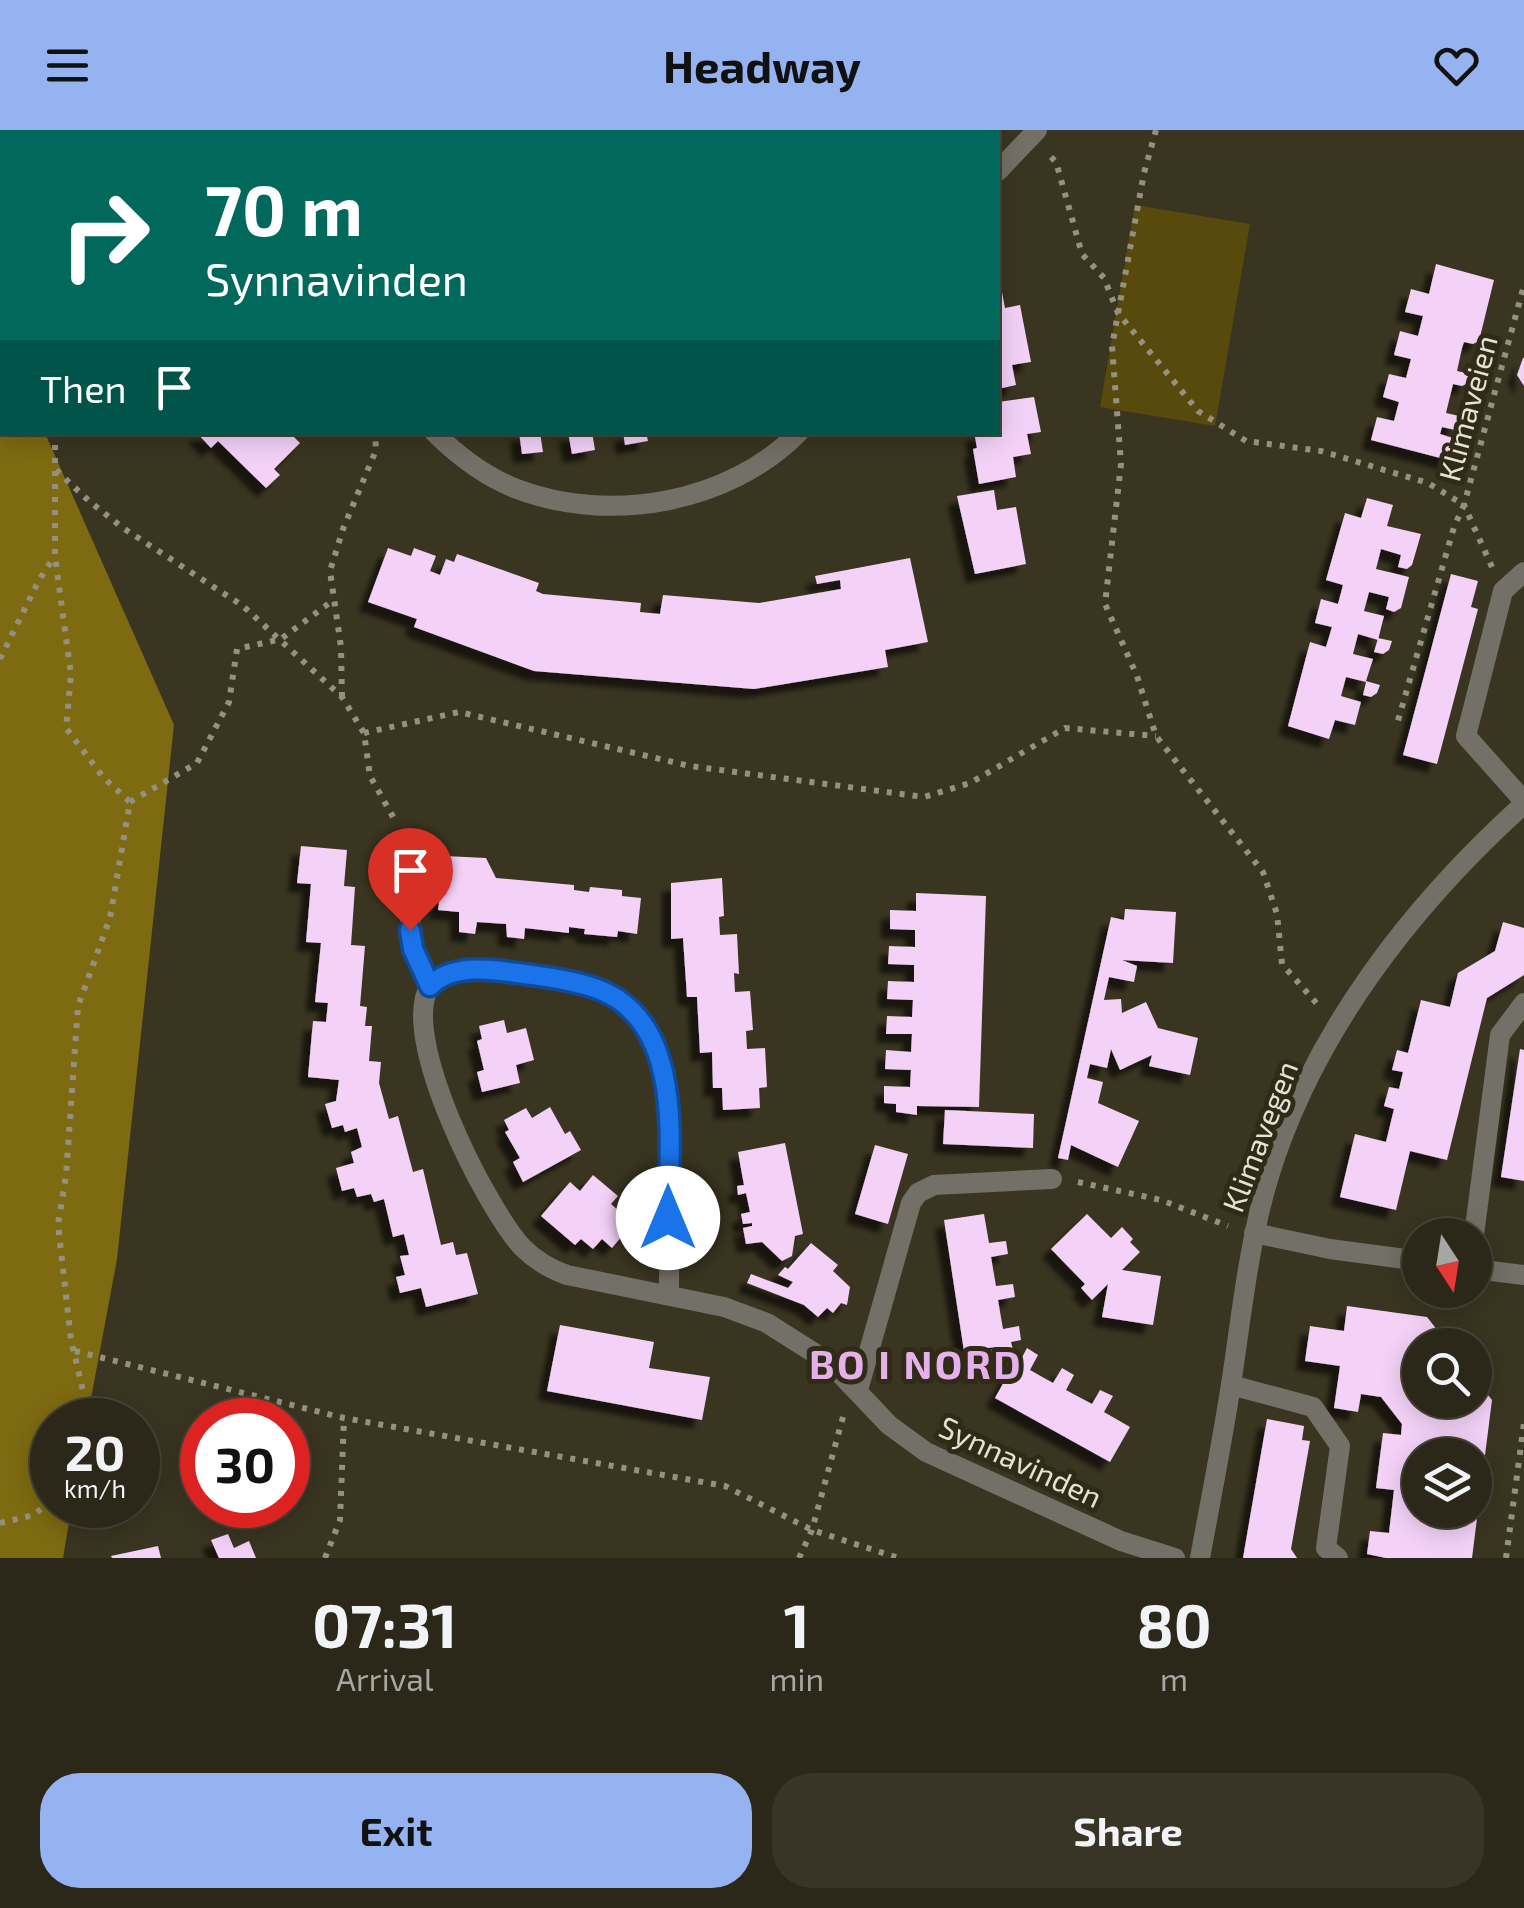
<!DOCTYPE html>
<html lang="en">
<head>
<meta charset="utf-8">
<style>
  body { margin:0; font-family:"Exo 2",sans-serif; background:#383426; color:#f1f3f6; height:100vh; display:flex; flex-direction:column; font-size:38px; white-space:nowrap }
  * { box-sizing:border-box; margin:0 }
  p { font-size:32px; color:#a6a6a2 }
  .icon { flex:none; width:55px; height:55px; fill:none; stroke:currentColor; stroke-width:2; stroke-linecap:round; stroke-linejoin:round }
  .map { position:relative; height:1428px; overflow:hidden }
  .side { display:flex; flex-direction:column; background:#2c2819; flex:1 }
  .side>* { flex:none }
  .banner { position:absolute; left:0px; top:0px; width:1000px; height:305px; box-shadow:0 5px 25px #0003,0 0 0 2px #484438; background:#00695c; color:#fff; overflow:hidden }
  .needle { width:65px; rotate:168deg }
  .fabs { position:absolute; left:1402px; top:1088px; display:grid; gap:20px }
  .fabs a { display:grid; place-items:center; width:90px; height:90px; border-radius:50%; background:#2c2819; box-shadow:0 5px 25px #0003,0 0 0 2px #484438; font-size:50px }
  .speed { position:absolute; left:30px; top:1268px; display:flex; gap:20px; font-size:50px; font-weight:700; text-align:center }
  .speed>* { display:grid; place-content:center; width:130px; height:130px; border-radius:50%; background:#2c2819; box-shadow:0 5px 25px #0003,0 0 0 2px #484438; line-height:1 }
  .speed small { font-size:25px; font-weight:400 }
  .speed .limit { border:15px solid #d22; background:#fff; color:#111 }
  .pin { position:absolute; display:grid; place-items:center; width:85px; height:85px; color:#fff; margin:-102px -42px; border-radius:50% 50% 50% 0; rotate:-45deg; box-shadow:0 0 10px #0007 }
  .pin .icon { rotate:45deg }
  .me { position:absolute; width:110px; margin:-55px; rotate:0deg; stroke-linejoin:round; filter:drop-shadow(0 0 8px #0008) }
  .turn { display:flex; align-items:center; gap:35px; height:210px; padding:0 40px; font-size:45px }
  .turn .icon { width:130px; height:130px; stroke-width:2.5 }
  .turn b { display:block; font-size:70px; line-height:85px }
  .then { display:flex; align-items:center; height:95px; padding:0 40px; background:#0003; gap:20px; font-size:38px }
  .eta { display:flex; justify-content:space-evenly; align-items:center; height:170px; text-align:center }
  .eta b { font-size:60px; font-weight:700; line-height:70px }
  .action { display:flex; gap:20px; margin-top:auto; padding:20px 40px }
  .action a { flex:1; height:115px; border-radius:40px; background:#95b2f1; color:#111; font-size:40px; font-weight:700; line-height:115px; text-align:center }
  .action a+a { background:#383426; color:#f1f3f6 }
  header { display:flex; justify-content:space-between; align-items:center; height:130px; padding:0 40px; background:#95b2f1; color:#111; font-size:45px; font-weight:700 }
  .map>svg:first-child { display:block }
</style>
</head>
<body>
<header><svg class="icon" aria-label="menu" viewBox="0 0 24 24"><path d="M4 6h16M4 12h16M4 18h16"/></svg>Headway<svg class="icon" aria-label="heart" viewBox="0 0 24 24"><path d="M12 20l-8-8c-3-5 5-10 8-4 3-6 11-1 8 4z"/></svg></header>
<div class="map">
<svg width="1524" height="1428" viewBox="0 0 1524 1428">
  <defs>
    <filter id="shadow"><feDropShadow dx="-9" dy="9" stdDeviation="2.5" flood-color="#0009"/></filter>
  </defs>
  <rect width="100%" height="100%" fill="#3a3521"/>
  <path fill="#584a0d" d="M1135 75 1250 94 1215 296 1100 277Z"/>
  <path fill="#7e6a11" d="M0 199 2 302 45 303 174 595 117 1129 87 1290H52V1375H72L63 1428H0Z"/>
  <g fill="#f4d2f8" fill-rule="evenodd" filter="url(#shadow)">
    <path d="M1436 134 1494 150 1479 211 1473 214 1464 212 1462 218 1457 241 1470 244 1468 253 1462 256 1453 254 1446 283 1459 286 1455 300 1442 297 1440 304 1453 308 1448 330 1371 310 1377 287 1394 291 1399 272 1383 267 1389 244 1406 248 1411 229 1394 225 1400 201 1418 206 1423 186 1405 182 1411 159 1429 164Z"/>
    <path d="M1001 157 1005 178 1020 175 1031 232 1012 235 1016 255 998 259V158Z"/>
    <path d="M1523 228H1524V256L1517 245Z"/>
    <path d="M1034 267 1041 302 1027 304 1031 324 1013 327 1016 347 979 354 973 319 977 318 974 302H998V272Z"/>
    <path d="M196 302H289L300 313 274 339 280 345 266 358 218 311 211 318Z"/>
    <path d="M519 302H540L543 322 522 324Z"/>
    <path d="M568 302H592L595 320 572 324Z"/>
    <path d="M623 302H646L648 311 625 315Z"/>
    <path d="M994 360 997 380 1016 377 1026 434 975 444 957 366Z"/>
    <path d="M1367 368 1393 375 1387 396 1421 404 1412 435 1407 439 1398 437 1401 425 1381 419 1376 439 1409 447 1401 478 1394 482 1386 479 1389 467 1369 462 1364 481 1384 486 1378 510 1358 504 1353 524 1373 529 1366 551 1380 555 1377 563 1371 567 1363 565 1366 552 1346 547 1341 566 1361 572 1355 595 1335 590 1329 609 1288 596 1310 512 1326 517 1332 497 1315 493 1321 469 1338 474 1343 455 1326 450 1345 383 1361 388Z"/>
    <path d="M388 418 411 426 414 418 436 426 430 441 440 445 446 429 454 432 457 424 539 453 536 461 543 464 641 473 640 482 660 484 663 465 759 473 841 459 840 450 817 454 815 446 910 428 928 512 885 520 888 537 754 559 534 541 414 497 417 489 368 472Z"/>
    <path d="M1451 444 1478 451 1471 477 1478 479 1437 634 1403 625Z"/>
    <path d="M1378 508 1392 511 1389 520 1383 524 1374 522Z"/>
    <path d="M301 716 347 720 344 756 355 757 351 815 365 816 360 876 367 877 365 896H372L369 931 381 932 379 953 389 989 398 986 413 1042 423 1039 441 1115 453 1112 456 1125 467 1123 478 1164 426 1177 421 1158 400 1163 396 1147 405 1145 400 1126 409 1125 404 1104 393 1107 384 1069 374 1072 371 1064 357 1067 354 1058 342 1061 336 1038 354 1033 351 1022 362 1017 357 998 345 1002 343 995 332 998 325 974 336 971 339 950 308 947 313 891 326 892 328 873 315 872 321 813 306 812 311 754 297 753Z"/>
    <path d="M445 726 486 728 496 748 574 755V760L589 762 590 757 622 760V766L641 768 637 804 618 801 617 807 584 804 585 799 569 797V803L525 798 524 809 507 807 506 794 477 792 475 804 459 802V782L438 780Z"/>
    <path d="M722 748 724 786 719 787 720 805 737 804 739 844 734 843 735 862 750 861 753 900 746 901 747 919 765 918 767 957 759 958 760 978 723 980 722 958H713L712 922 700 923 697 867H687L683 808 671 809V753Z"/>
    <path d="M916 763 986 766 979 977 917 976V985L896 982V974L884 973V956L910 957 911 940 885 939 886 920 911 922 912 904H886L887 886 912 887 913 870 887 869 888 851 914 852V835L888 834 889 816 915 817V800L890 799V780L916 781Z"/>
    <path d="M1125 779 1176 782 1173 833 1122 830 1137 836 1134 852 1109 847 1104 870 1121 869 1122 883 1146 872 1158 898 1198 908 1190 945 1149 936 1152 925 1120 940 1111 919 1107 938 1090 934 1087 948 1103 952 1098 973 1139 991 1118 1037 1071 1015 1068 1030 1058 1028 1111 787 1124 790Z"/>
    <path d="M1503 792 1524 798V845L1487 868 1447 1030 1410 1021 1396 1080 1340 1067 1355 1004 1386 1012 1394 979 1384 976 1389 957 1399 959 1403 942 1392 940 1397 920 1408 923 1421 870 1450 877 1458 843 1495 821Z"/>
    <path d="M504 890 507 903 526 898 534 930 516 935 520 953 482 962 477 942 484 940 477 911 482 909 479 896Z"/>
    <path d="M1520 919 1524 920V1051L1501 1047Z"/>
    <path d="M550 977 565 1004 570 1001 581 1020 523 1052 513 1032 520 1028 505 1002 509 1000 504 990 526 978 532 988Z"/>
    <path d="M945 980 1034 984 1033 1018 943 1014Z"/>
    <path d="M785 1013 803 1104 795 1106 792 1126 782 1131 762 1112 746 1114 743 1098 752 1096V1093L743 1094 741 1084 750 1082 746 1063 738 1065 737 1056 744 1055 738 1022Z"/>
    <path d="M875 1015 908 1024 888 1094 855 1084Z"/>
    <path d="M593 1045 618 1066 611 1074 633 1093 612 1118 602 1109 593 1119 581 1109 575 1115 541 1086 570 1052 580 1061Z"/>
    <path d="M984 1084 989 1113 1006 1111 1008 1124 991 1127 996 1156 1013 1154 1015 1167 998 1170 1003 1199 1019 1196 1021 1210 1011 1212 1016 1231 1019 1233 1027 1218 1038 1225 1030 1240 1053 1253 1062 1238 1074 1245 1066 1260 1092 1274 1100 1260 1113 1266 1104 1282 1130 1297 1110 1332 995 1268 1010 1241 1002 1227 974 1244 969 1234 996 1217 964 1221 944 1090Z"/>
    <path d="M1087 1084 1111 1108 1122 1097 1133 1109 1130 1112 1140 1122 1122 1140 1161 1146 1153 1195 1102 1187 1108 1154 1092 1170 1081 1158 1085 1154 1051 1119Z"/>
    <path d="M811 1113 838 1135 833 1141 850 1157 847 1175 841 1173 833 1183 827 1178 818 1187 804 1175 747 1153 751 1144 788 1158 793 1152 778 1145 785 1137 788 1139Z"/>
    <path d="M1347 1176 1427 1187 1449 1215H1420V1270H1475V1249L1492 1270 1472 1428H1386L1367 1424 1370 1401 1389 1403 1394 1360 1376 1358 1383 1303 1401 1305 1402 1294 1381 1267 1361 1264 1358 1282 1334 1278 1340 1236 1305 1231 1310 1196 1344 1201ZM1420 1325H1475V1380H1420Z"/>
    <path d="M560 1195 654 1212 649 1238 710 1247 702 1290 547 1261Z"/>
    <path d="M1267 1289 1304 1296 1302 1310 1310 1311 1291 1419 1297 1428H1243Z"/>
    <path d="M228 1404 234 1418 249 1411 256 1428H219L211 1410Z"/>
    <path d="M158 1416 161 1428H112L111 1426Z"/>
  </g>
  <g fill="none" stroke-linecap="round" stroke-linejoin="round">
    <g stroke="#959181" stroke-width="6" stroke-dasharray="5 8" stroke-linecap="butt">
      <path d="M511 0V2"/>
      <path d="M1156 0 1144 43 1112 216 1121 334 1105 474 1137 546 1156 606 1263 742 1277 784 1282 834 1319 876"/>
      <path d="M297 2 299 0"/>
      <path d="M1051 27 1056 32 1082 124 1104 148 1118 183 1198 281 1246 311 1321 321 1428 353 1464 375 1454 397 1397 594"/>
      <path d="M0 216 2 218"/>
      <path d="M55 302V426L71 545 66 598 103 647 130 672 110 788 78 876 66 1046 58 1094 71 1210 90 1290"/>
      <path d="M56 340 89 371 123 398 243 476 342 567 364 603 370 646 397 694"/>
      <path d="M1492 437 1464 375 1523 159"/>
      <path d="M0 529 39 450 54 427"/>
      <path d="M342 567 341 517 330 441 343 399 376 320 375 302"/>
      <path d="M364 603 459 582 690 636 924 667 970 653 1065 598 1156 606"/>
      <path d="M130 672 197 633 229 572 237 519 281 509 332 471"/>
      <path d="M1078 1052 1161 1070 1228 1096"/>
      <path d="M75 1221 344 1288 725 1356 812 1400 899 1428"/>
      <path d="M0 1393 34 1385 52 1369"/>
      <path d="M325 1428 340 1390 344 1288"/>
      <path d="M799 1428 812 1400 843 1287"/>
      <path d="M1506 1428 1524 1293"/>
    </g>
    <g stroke="#737067" stroke-width="20">
      <path d="M1524 442 1503 461 1466 606 1524 671"/>
      <path d="M1231 1255 1313 1277 1340 1316 1326 1418 1338 1428"/>
    </g>
    <g stroke="#737067" stroke-width="20">
      <path d="M244 0V2"/>
      <path d="M789 0 790 2"/>
      <path d="M998 41 1037 0"/>
      <path d="M434 302C457 325 486 347 517 359 609 394 729 374 799 302"/>
      <path d="M404 722 413 819 430 856C398 905 485 1076 522 1117 535 1130 550 1139 567 1145L724 1177 767 1193 830 1233 889 1295 926 1322 1121 1411 1175 1428"/>
      <path d="M430 856C452 832 495 840 525 844 551 848 584 850 607 863 630 876 647 896 657 920 680 981 668 1097 669 1165"/>
      <path d="M1254 1103 1330 1119 1420 1131"/>
      <path d="M1474 1105 1500 905 1524 873"/>
      <path d="M1475 1139 1524 1145"/>
      <path d="M858 1260 911 1073 918 1063 934 1055 1052 1049"/>
      <path d="M1200 1428C1211 1368 1223 1308 1232 1248 1242 1181 1249 1112 1269 1046 1314 901 1412 775 1524 674"/>
    </g>
  </g>
  <g fill="none" stroke-linecap="round" stroke-linejoin="round">
    <defs>
      <path id="route" d="M410 800 413 819 430 856C451 834 489 839 517 843 544 847 575 850 600 860 685 894 669 1015 668 1088"/>
    </defs>
    <use href="#route" stroke="#114b97" stroke-width="25"/>
    <use href="#route" stroke="#1a73e8" stroke-width="18"/>
  </g>
  <g text-anchor="middle" dominant-baseline="central" stroke-width="10" stroke-linejoin="round" paint-order="stroke">
    <g font-size="30" fill="#e4e1d5" stroke="#302b17">
      <text transform="translate(1467 278) rotate(-75)">Klimaveien</text>
      <text transform="translate(1259 1006) rotate(-69)">Klimavegen</text>
      <text transform="translate(1021 1331) rotate(25)">Synnavinden</text>
    </g>
    <g font-size="40" font-weight="bold" letter-spacing="2.5" fill="#e6b0eb" stroke="#302b17">
      <text x="916" y="1233">BO I NORD</text>
    </g>
  </g>
</svg>
<div class="fabs">
<a><svg class="needle" viewBox="-14 -14 28 28"><path d="M0-13l5 13h-10z" fill="#e53935"/><path d="M0 13l5-13h-10z" fill="#a6a6a2"/></svg></a>
<a><svg class="icon" aria-label="search" viewBox="0 0 24 24"><circle cx="10" cy="10" r="6"/><path d="M15 15l6 6"/></svg></a>
<a><svg class="icon" aria-label="layers" viewBox="0 0 24 24"><path d="M12 4l9 5-9 5-9-5zM3 14l9 5 9-5"/></svg></a>
</div>
<div class="speed"><div>20<small>km/h</small></div><div class="limit">30</div></div>
<div class="pin" style="left:410px;top:800px;background:#d93025"><svg class="icon" aria-label="arrive" viewBox="0 0 24 24"><path d="M6 21V4h12l-3 4 3 4H6"/></svg></div>
<svg class="me" style="left:668px;top:1088px" viewBox="-20 -20 40 40"><circle r="19" fill="#fff"/><path d="M0-13L10 11 0 6-10 11z" fill="#1a73e8"/></svg>
<div class="banner">
<div class="turn"><svg class="icon" aria-label="right" viewBox="0 0 24 24"><path d="M7 20v-9h11M14 6l5 5-5 5"/></svg><div><b>70 m</b>Synnavinden</div></div>
<div class="then">Then<svg class="icon" aria-label="arrive" viewBox="0 0 24 24"><path d="M6 21V4h12l-3 4 3 4H6"/></svg></div>
</div>
</div>
<section class="side">
<div class="eta">
<div><b>07:31</b><p>Arrival</p></div>
<div><b>1</b><p>min</p></div>
<div><b>80</b><p>m</p></div>
</div>
<div class="action"><a>Exit</a><a>Share</a></div>
</section>
</body>
</html>
